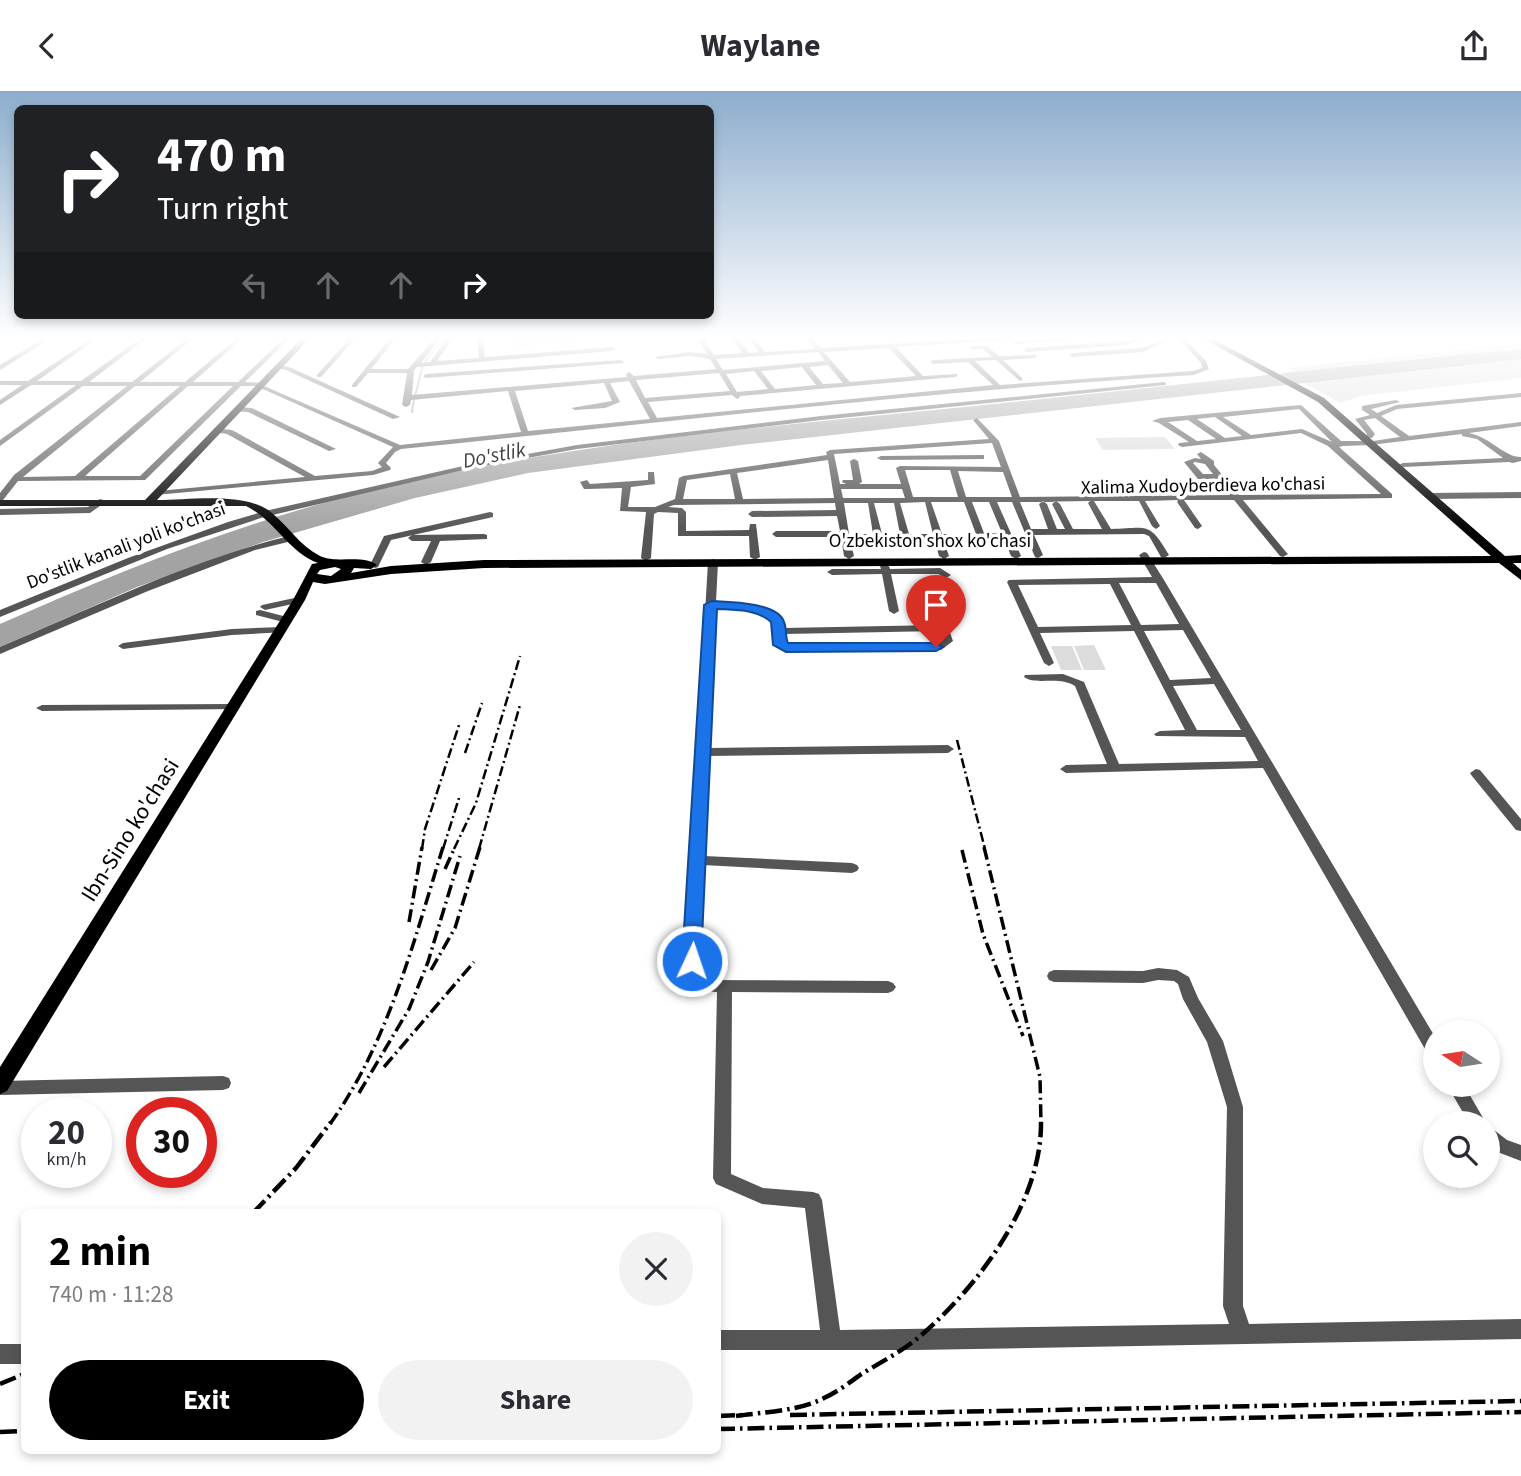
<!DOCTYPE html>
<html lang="en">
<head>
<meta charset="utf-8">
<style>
  body { margin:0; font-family:"Source Sans 3",sans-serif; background:#f2f2f3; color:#2b2b33; height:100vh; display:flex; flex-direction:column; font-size:26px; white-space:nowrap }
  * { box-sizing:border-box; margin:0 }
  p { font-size:23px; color:#7c7c81 }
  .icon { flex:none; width:38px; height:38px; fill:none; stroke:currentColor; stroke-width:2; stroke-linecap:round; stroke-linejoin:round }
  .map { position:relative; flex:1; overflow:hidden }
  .drawer { position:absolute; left:21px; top:1118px; width:700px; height:245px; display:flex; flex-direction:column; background:#fff; border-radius:10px; box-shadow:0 4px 10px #0003 }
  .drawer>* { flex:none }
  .top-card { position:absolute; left:14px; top:14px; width:700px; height:214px; border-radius:10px; box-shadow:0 4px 10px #0003; background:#202124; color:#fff; overflow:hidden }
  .needle { width:46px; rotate:282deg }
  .tools { position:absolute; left:1423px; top:929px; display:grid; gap:14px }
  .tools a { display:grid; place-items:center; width:77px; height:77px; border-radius:50%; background:#fff; box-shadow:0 4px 10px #0003; font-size:35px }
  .speed { position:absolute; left:21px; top:1006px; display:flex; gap:14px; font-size:35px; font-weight:700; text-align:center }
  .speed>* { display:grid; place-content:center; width:91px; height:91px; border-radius:50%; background:#fff; box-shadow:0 4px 10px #0003; line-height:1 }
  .speed small { font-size:18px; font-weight:400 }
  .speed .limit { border:10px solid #d22; background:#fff; color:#111 }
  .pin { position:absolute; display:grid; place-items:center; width:60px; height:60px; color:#fff; margin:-72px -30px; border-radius:50% 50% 50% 0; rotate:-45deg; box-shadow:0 0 7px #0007 }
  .pin .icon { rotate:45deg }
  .me { position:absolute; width:77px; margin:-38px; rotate:3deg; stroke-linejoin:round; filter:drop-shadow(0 0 5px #0008) }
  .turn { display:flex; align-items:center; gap:24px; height:147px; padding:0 28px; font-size:32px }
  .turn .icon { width:91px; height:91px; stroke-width:2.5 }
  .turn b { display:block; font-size:49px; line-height:60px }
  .lanes { display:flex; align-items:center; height:66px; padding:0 28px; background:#0003; justify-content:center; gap:35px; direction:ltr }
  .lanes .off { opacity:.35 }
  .round { display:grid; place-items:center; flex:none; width:74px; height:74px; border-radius:37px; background:#f2f2f3 }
  .overview { display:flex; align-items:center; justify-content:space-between; height:119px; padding:0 28px }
  h1 { font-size:42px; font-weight:700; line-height:52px; color:#000 }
  .action { display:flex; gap:14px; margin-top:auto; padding:14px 28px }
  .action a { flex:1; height:80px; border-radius:42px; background:#000; color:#fff; font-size:28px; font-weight:700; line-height:80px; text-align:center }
  .action a+a { background:#f2f2f3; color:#2b2b33 }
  header { display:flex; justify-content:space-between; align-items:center; height:91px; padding:0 28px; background:#fff; font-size:32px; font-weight:700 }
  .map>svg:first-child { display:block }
</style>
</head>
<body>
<header><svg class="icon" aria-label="back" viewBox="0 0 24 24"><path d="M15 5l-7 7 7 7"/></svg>Waylane<svg class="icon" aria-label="share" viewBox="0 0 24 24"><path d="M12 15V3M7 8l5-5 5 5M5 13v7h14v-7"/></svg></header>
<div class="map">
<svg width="1521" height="1385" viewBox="0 0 1521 1385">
  <rect width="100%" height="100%" fill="#fff"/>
  <g fill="#dcdcdc">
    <path d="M514 247H572L574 251 517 256Z"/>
    <path d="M1521 253V287L1360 305 1341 312 1283 281 1293 280 1288 277Z"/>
    <path d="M1165 346 1175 358 1103 359 1095 347Z"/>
    <path d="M1094 554 1106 579H1084L1074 555Z"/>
    <path d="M1051 555H1072L1082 579H1061Z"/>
  </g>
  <path fill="#a3a3a3" d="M1521 258V268L741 354 528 382 415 407 263 451 137 496 0 556V533C98 490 197 449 299 419 512 356 734 339 954 317 1143 298 1332 276 1521 258Z"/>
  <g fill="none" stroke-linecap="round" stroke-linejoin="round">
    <g stroke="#a3a3a3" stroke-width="2">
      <path d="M424 272 444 247"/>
      <path d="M415 305 423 274"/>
      <path d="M412 321 414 308"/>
    </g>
    <g fill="#555" fill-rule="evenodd">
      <path d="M44 247H51L0 279V274Z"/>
      <path d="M92 247H98L37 290H81L141 247H147L89 291H132L188 247H194L140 291H185L237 247H243L193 291H238L284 247H290L245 291 264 292V295L400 354 521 341 508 300 411 309 410 314 406 316 402 314 407 282H368L356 296H352V294L390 247H396L371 278H408L435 247H441L421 272 430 271 447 247H453L437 270 479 267 477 251 480 249 483 251 485 266 612 256 615 258 612 260 417 276 414 279 412 304 627 286 626 283 629 281 634 285 716 278 710 268 690 265 658 268 655 266 690 261 707 263 697 247H703L714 264 742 262 732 247H738L749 262 759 261 748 247H754L765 261 815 258 806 247H812L821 257 986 247H1011L1008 249 896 256 923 285 957 283V285L955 286 740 305 739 307 737 308 732 304 648 311 657 327 993 294 968 271 933 273 930 271 933 269 992 266 983 258H970L972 255H987L999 265 1036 264V266L1034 267 1003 269 1022 287 1023 288 1020 290 996 269 975 270 1000 294 1193 280 1202 277 1201 272 1178 247H1184L1206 270 1209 278 1194 284C929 300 665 331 401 358L395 361 386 372 391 377 390 379 373 384 155 404 154 402 158 400 305 386 227 343 214 341V337L232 339 315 385 372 380 382 376 378 372 393 356 265 299 257 297 256 295H241L145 389 18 390 3 409 0 410V402L14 384 127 295H83L0 355V349L76 294H31L0 314V309L22 294H0V290H28ZM889 257 916 285 850 291 824 261ZM818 261 825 270 723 279 716 268ZM828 274 843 292 823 293 809 276ZM802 276 816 294 775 298 761 280ZM754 280 768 298 737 301 726 283ZM719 282 730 300 645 307 636 289ZM629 290 650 328 528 340 515 300 604 292 612 310 571 317 575 319 605 317 620 311 610 292ZM135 295H180L75 385 23 386ZM188 295H233L140 385H85Z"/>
      <path d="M350 247H356L321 286H317V284Z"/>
      <path d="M1052 247H1075L1072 249 1015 253 1012 251Z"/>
      <path d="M1135 247H1142L1128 254 1027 261 1024 259 1027 257 1127 250Z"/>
      <path d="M1166 247H1173L1143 261 1072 266 1069 264 1072 262 1142 257Z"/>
      <path d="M621 269 624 271 623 272 426 287 423 285 426 283Z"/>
      <path d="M278 274 289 276 400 326 393 328 286 279 276 277 275 276Z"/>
      <path d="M1164 291 1166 292V294L821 329 577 358 472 377 264 426 167 458 0 526V519L128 467 228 431 265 420 472 373 577 354 821 325Z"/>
      <path d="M1521 302V306L1397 318 1381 325 1409 345 1521 331V335L1469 342C1490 346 1504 366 1521 366V370L1513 372 1509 371 1403 376 1399 374 1403 372 1503 367 1477 348 1462 345V343L1370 354 1343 355 1339 356 1392 403V407L1243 409 1286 461 1288 463 1283 466 1280 465 1234 409H1184L1202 435 1198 438 1195 437 1177 411 1178 409 1145 410 1160 435 1156 438 1152 435 1139 410H1094L1111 438C1148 437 1149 430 1169 464L1164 467 1161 466 1149 445 1144 443 1034 444 1043 464 1038 467 1035 466 1012 411H997L1021 465 1016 468 1011 465 1004 448H943L949 465 944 468 939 465 934 448 850 449 854 465 849 468 844 465 841 446H776L772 443 776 440H840L837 425 752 426 748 423 752 420 836 419 835 412 674 414 668 416 682 417 686 421V440L749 439 750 433H756L760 466 755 469 750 466 749 445H678V422L658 421 654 423 651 467 646 470 641 467 646 421 620 420 622 397 587 398H584L580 391 587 389 590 393 648 389V381H654L655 393 631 396 628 416H655L675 408 679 387 683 385 827 364 826 361 830 359 989 348 973 329 977 327 999 350 1020 406 1230 404 1217 388H1198L1184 371 1195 367 1201 368 1197 363 1201 361 1214 370V374L1239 404 1381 403 1328 355 1301 342 1182 356 1178 354 1179 352 1189 351 1159 332 1152 330 1160 327 1301 314 1341 350H1373L1400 346 1375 327 1364 329 1375 343 1372 347H1366L1367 343 1355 328 1370 324 1362 319V315L1396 309 1400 311 1371 318 1377 322 1396 314ZM1299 318 1332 351 1302 338 1251 344 1223 326ZM1215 326 1242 345 1225 347 1197 328ZM1188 329 1216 348 1197 350 1168 331ZM992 352 1001 376 900 375 896 377 901 393H859L862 391 858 370 854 368 850 370 853 389H843L842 391 846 393H840L834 363ZM828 369 834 407 743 408 737 382ZM1195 371 1205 373 1213 383H1203L1193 372ZM905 379H950L958 406H913ZM958 380 1003 381 1012 406H966ZM730 383 735 408H683L687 389ZM841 398H902L905 407H843ZM1043 410 1039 413 1048 438H1031L1020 411 1090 410 1088 412 1102 438H1073L1060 413 1056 410 1052 413 1065 438H1057L1047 413ZM925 411 933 443H909L900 412ZM931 411H964L976 443H942ZM972 411H989L1002 442H984ZM844 412H868L873 443H849ZM874 412H894L900 443H882Z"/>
      <path d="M238 316 252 317 336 358 329 360 248 321 235 320 234 318Z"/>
      <path d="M981 364H984V368L881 369 877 367 881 365Z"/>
      <path d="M1521 401V407L1428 408 1424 405 1428 402Z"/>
      <path d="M100 408 107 410 90 422 0 424V418L88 416Z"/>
      <path d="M490 421 493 422V426L391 449 378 476 375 477 370 474 384 445Z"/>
      <path d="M484 443 487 444V448L440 450 431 471 426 474 421 471 431 450H412L408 447 412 444Z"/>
      <path d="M289 445 292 446V450L255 459 148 500 0 563V556C94 516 189 470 289 445Z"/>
      <path d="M1144 461 1147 462 1164 489 1435 946V966L1429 965 1263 677 1066 682 1060 678 1066 674 1107 673 1075 595C1058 584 1037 595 1024 586L1025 584 1063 583 1084 591 1119 673 1258 670 1245 646 1156 645 1154 643 1160 640 1185 639 1134 540 1040 542 1054 572 1049 575 1044 572 1007 491 1009 489 1152 486 1139 464ZM1119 492H1156L1179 533 1141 534ZM1110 493 1131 534 1038 536 1018 494ZM1183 539 1211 587 1170 589 1144 540ZM1214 593 1241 639H1197L1173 595Z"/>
      <path d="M713 468 718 471 716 511C739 512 762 513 782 528L784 537 938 534 926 499 931 496 934 497 953 550 941 559 786 560 775 554 773 531C756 518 736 518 715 517L709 657 948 654 954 658 948 662 708 665 704 765 852 772 857 774 859 777 857 780 852 782 703 774 698 889 888 890 893 892 896 896 893 900 888 902 732 901 731 1083 763 1097 813 1101 819 1103 822 1109 840 1239 1229 1233 1223 1215 1227 1016 1207 951 1183 908 1178 893 1174 890 1158 889 1143 892 1054 891 1049 889 1047 885 1049 881 1054 879 1143 880 1158 877 1177 879 1189 886 1198 907 1223 950 1243 1016V1215L1249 1233 1521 1228V1248L916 1259H718V1239H820L805 1117 762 1113 716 1093 713 1087 717 901 685 899 683 895 708 471ZM940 540 943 549 938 553 788 554 785 552 784 543Z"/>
      <path d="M884 469 887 470 890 478 940 477 951 484 946 487 938 483H891L899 520 894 523 889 520 882 483 832 484 827 481 832 478H881L879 472Z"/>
      <path d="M299 506 304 509 302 511 265 519 260 516 262 514Z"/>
      <path d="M260 519 291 527 292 529 287 532 256 524V520Z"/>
      <path d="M281 536 285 537V541L232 544 123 558 118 555 123 552 232 538Z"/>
      <path d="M233 613 237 614 239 616 237 618 42 620 36 617 42 614Z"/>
      <path d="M1476 678 1480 679 1521 728V740L1516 739 1472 685 1470 682Z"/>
      <path d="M223 985 229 987 231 992 229 997 223 999 0 1004V990Z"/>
      <path d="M1447 994H1464L1486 1032H1469Z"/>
      <path d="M1488 1037 1494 1039 1507 1049 1521 1054V1070L1495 1060 1488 1054Z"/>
      <rect x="0" y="1253" width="24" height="20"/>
    </g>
    <path fill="#000" fill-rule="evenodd" d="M302 247H310L157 409C190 409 246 400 272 422 289 436 300 455 320 465 337 473 363 463 377 474L371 478 354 477 351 482 391 475 484 469 1491 465 1318 311 1202 247H1211L1324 307 1505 465 1521 464V472H1513L1521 479V489L1499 472 484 477 391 483 325 493 313 491 305 509 7 1000 0 1003V976L293 509 312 473 318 472C288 461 275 429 246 415H0V409H145ZM335 476 341 478 331 485 317 483 320 479Z"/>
    <g stroke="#000" stroke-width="2.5" stroke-dasharray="10 3.5 2 3.5" stroke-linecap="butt">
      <path d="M957 649 985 758"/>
      <path d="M465 662 482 612"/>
      <path d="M422 758 425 738 460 631"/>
      <path d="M443 758 459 707"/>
      <path d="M454 758 476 712 520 565"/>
      <path d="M479 758 520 614"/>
    </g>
    <g stroke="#000" stroke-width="3.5" stroke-dasharray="13 4.5 2 4.5" stroke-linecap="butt">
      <path d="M984 756 1040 986 1041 1033"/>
      <path d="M962 759 983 843 1023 945"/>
      <path d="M445 778 455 756"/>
      <path d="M409 831 422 756"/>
      <path d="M431 879 455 837 480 756"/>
      <path d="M384 976 474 871"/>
      <path d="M359 1002 409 918 428 871 460 765"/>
      <path d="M330 1033C388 952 414 850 443 756"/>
    </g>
    <g stroke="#000" stroke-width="4.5" stroke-dasharray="17 5 2.5 5" stroke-linecap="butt">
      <path d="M253 1122 296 1077 331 1031"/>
      <path d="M0 1293 24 1283"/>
      <path d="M790 1324 1521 1310"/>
      <path d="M718 1325 744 1324"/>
      <path d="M736 1325C764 1321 799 1320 824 1307 837 1301 849 1292 860 1284 879 1272 901 1261 918 1247 977 1197 1042 1112 1041 1031"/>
      <path d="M718 1338 1521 1321"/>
      <path d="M0 1341 24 1340"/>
    </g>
  </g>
  <linearGradient id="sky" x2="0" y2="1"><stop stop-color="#8cadcc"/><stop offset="0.56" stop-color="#fff"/><stop offset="1" stop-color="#fff" stop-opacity="0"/></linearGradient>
  <rect width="1521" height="440" fill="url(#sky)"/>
  <path fill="#1a73e8" stroke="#114b97" stroke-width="2" d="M711 510C728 511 778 511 784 531 787 538 785 546 788 552H936L943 556 936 560 786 561 773 554 771 531C757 518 736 519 717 518L701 870 699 875 692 877 685 875 682 870 704 514Z"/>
  <g text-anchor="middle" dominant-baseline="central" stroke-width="7" stroke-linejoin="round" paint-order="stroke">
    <g font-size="19" fill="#000" stroke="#fff">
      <text transform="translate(1203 395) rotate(-1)">Xalima Xudoyberdieva ko'chasi</text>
      <text x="930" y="450">O'zbekiston shox ko'chasi</text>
      <text transform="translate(126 455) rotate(-21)">Do'stlik kanali yoli ko'chasi</text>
    </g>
    <g font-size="21" font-style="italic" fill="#444" stroke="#fff">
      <text transform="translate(494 364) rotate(-11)">Do'stlik</text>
    </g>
    <g font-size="23" fill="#000" stroke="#fff">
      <text transform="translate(130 739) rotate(-58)">Ibn-Sino ko'chasi</text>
    </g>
  </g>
</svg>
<div class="tools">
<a><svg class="needle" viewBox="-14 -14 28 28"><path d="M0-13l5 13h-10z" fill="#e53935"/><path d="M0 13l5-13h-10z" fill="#7c7c81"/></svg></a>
<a><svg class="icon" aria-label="search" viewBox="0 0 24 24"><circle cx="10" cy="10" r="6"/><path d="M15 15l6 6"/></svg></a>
</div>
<div class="speed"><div>20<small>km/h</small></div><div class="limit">30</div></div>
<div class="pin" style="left:936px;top:556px;background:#d93025"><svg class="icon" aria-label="arrive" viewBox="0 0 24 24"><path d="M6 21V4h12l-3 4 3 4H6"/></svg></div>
<svg class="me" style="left:692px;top:870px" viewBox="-20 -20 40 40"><circle r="17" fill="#1a73e8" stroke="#fff" stroke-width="3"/><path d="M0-11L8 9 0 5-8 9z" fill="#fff"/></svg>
<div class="top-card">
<div class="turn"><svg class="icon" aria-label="right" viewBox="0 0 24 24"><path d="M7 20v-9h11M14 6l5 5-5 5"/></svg><div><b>470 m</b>Turn right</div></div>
<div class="lanes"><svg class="icon off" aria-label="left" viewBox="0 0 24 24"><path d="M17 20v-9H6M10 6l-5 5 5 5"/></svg><svg class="icon off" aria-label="ahead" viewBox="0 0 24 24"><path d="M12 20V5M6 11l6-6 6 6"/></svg><svg class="icon off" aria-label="ahead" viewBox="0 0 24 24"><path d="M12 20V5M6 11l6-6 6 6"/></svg><svg class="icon" aria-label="right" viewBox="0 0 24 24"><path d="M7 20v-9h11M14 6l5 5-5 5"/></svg></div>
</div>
<section class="drawer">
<div class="overview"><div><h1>2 min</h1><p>740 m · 11:28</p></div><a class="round"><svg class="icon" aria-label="close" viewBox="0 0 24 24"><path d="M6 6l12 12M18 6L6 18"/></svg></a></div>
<div class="action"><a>Exit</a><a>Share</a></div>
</section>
</div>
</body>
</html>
